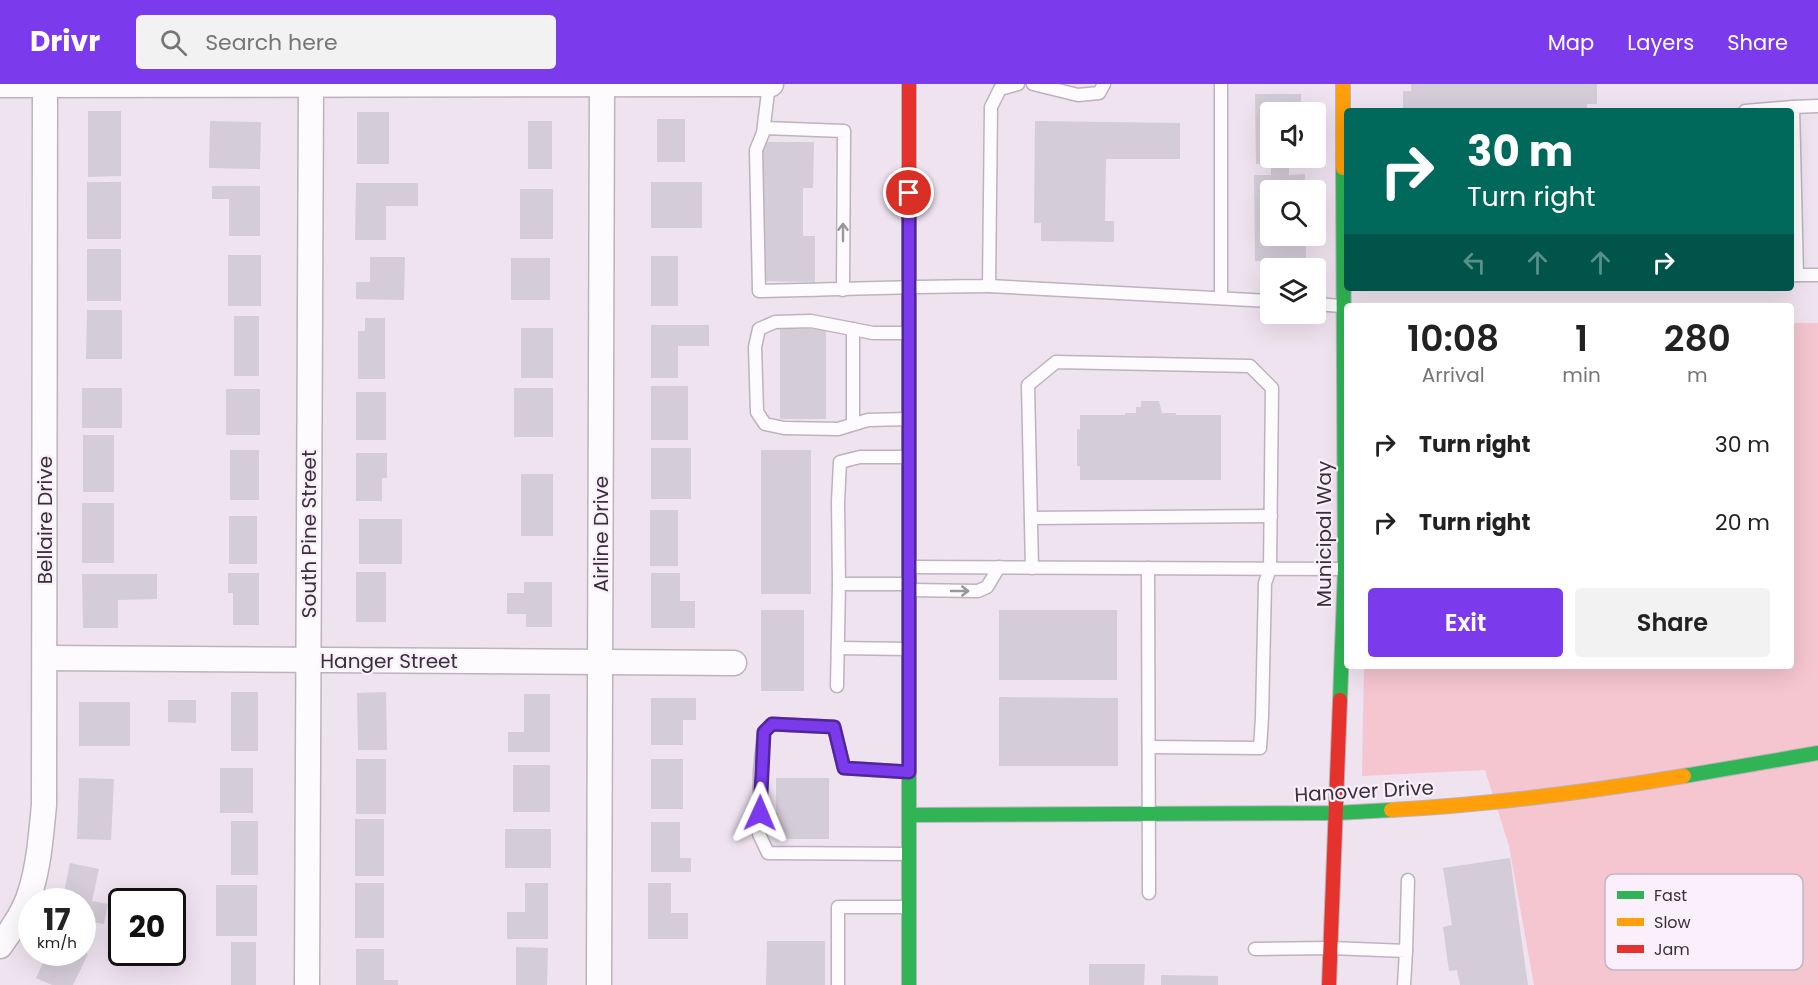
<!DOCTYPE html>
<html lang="en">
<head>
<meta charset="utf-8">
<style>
  body { margin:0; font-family:Poppins,sans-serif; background:#f2f2f2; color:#222; height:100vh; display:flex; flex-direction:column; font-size:22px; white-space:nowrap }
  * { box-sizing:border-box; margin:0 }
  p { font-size:20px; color:#767676 }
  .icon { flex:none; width:33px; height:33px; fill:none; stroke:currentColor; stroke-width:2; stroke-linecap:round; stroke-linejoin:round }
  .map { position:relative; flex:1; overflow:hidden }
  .details { position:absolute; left:1344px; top:219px; width:450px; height:366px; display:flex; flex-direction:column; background:#fff; border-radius:6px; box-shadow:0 6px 24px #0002 }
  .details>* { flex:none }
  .guide { position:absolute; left:1344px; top:24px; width:450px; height:183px; border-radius:6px; box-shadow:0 6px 24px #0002; background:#00695c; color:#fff; overflow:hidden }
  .buttons { position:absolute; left:1260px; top:18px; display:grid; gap:12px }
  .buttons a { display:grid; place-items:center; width:66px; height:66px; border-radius:6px; background:#fff; box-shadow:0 6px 24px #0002; font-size:30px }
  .speed { position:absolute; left:18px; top:804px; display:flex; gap:12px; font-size:30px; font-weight:700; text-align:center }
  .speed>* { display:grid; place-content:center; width:78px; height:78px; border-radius:50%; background:#fff; box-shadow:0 6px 24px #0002; line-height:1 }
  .speed small { font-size:15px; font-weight:400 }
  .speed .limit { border:3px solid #111; border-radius:9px; background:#fff; color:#111 }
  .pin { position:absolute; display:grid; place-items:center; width:51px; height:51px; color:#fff; margin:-26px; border:3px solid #fff; border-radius:50%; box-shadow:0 2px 6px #0007 }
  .me { position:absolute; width:66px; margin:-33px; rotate:1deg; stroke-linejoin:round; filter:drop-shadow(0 0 4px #0008) }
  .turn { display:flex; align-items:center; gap:21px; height:126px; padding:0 24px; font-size:27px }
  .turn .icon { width:78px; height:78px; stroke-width:2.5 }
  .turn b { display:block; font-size:42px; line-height:51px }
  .lanes { display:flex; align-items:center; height:57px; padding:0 24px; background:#0003; justify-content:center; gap:30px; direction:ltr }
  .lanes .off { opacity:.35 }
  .eta { display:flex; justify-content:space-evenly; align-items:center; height:102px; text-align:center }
  .eta b { font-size:36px; font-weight:600; line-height:42px }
  .primary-button { display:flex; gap:12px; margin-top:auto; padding:12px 24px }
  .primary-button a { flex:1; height:69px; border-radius:6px; background:#7c3aed; color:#fff; font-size:24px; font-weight:600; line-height:69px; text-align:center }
  .primary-button a+a { background:#f2f2f2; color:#222 }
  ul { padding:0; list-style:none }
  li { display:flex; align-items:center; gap:18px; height:78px; padding:0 24px }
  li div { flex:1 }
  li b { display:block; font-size:22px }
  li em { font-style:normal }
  header { display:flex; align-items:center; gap:36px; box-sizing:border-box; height:84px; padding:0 30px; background:#7c3aed; color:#fff }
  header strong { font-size:28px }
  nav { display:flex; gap:33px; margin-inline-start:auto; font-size:21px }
  .search { width:420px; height:54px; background:#f2f2f2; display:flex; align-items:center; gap:15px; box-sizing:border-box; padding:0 21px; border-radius:6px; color:#767676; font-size:22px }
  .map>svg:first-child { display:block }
</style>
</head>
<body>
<header>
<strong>Drivr</strong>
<div class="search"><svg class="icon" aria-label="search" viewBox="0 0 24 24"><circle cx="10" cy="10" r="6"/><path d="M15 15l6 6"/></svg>Search here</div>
<nav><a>Map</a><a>Layers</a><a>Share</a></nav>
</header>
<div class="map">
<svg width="1818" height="901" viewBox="0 0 1818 901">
  <rect width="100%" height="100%" fill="#efe3f0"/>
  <path fill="#f5c5d0" d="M1791 239H1818V901H1534L1509 762 1485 686 1362 692 1364 582H1791Z"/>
  <g fill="#d4ccd7">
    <path d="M1411 0H1597V20H1587V27H1403V7H1411Z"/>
    <path d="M1255 10H1301V28H1270V74H1302V79H1289V91L1305 90V106H1270V152H1306V176L1255 177 1254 91H1271V80H1256Z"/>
    <path d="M88 27H121V92L88 93Z"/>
    <rect x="357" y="28" width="32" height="52"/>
    <rect x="657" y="35" width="28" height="43"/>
    <path d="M210 37 261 38 260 85 209 84Z"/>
    <rect x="528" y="37" width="24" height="48"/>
    <path d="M1035 37 1180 39V75H1106L1105 137H1114V158L1041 157V139H1034Z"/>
    <path d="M761 58H814L813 104H803V152H815V198L760 197Z"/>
    <rect x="87" y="98" width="34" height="57"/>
    <rect x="651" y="98" width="51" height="46"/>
    <path d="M356 99H418V122H386V156H355Z"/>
    <path d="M212 102H260V152H229V115H212Z"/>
    <rect x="520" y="105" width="33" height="50"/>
    <rect x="87" y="165" width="34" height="52"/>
    <rect x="228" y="171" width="33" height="51"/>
    <rect x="651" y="172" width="27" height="50"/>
    <path d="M370 173H405L404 216 356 215V198H370Z"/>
    <rect x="511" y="174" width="39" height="42"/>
    <path d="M87 226H122V275H86Z"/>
    <rect x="234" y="232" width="25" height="60"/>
    <path d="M365 234H385V295H358V247H365Z"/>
    <path d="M651 241H709V262H678V294H651Z"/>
    <rect x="521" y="244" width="32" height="50"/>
    <rect x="780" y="245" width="46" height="90"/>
    <rect x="651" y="302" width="37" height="54"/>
    <rect x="82" y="304" width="40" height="40"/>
    <rect x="514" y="304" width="39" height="49"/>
    <rect x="226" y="305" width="34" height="46"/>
    <rect x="356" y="308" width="30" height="48"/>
    <path d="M1141 317H1159L1162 329H1176V331H1221V396H1080V382H1077V345L1080 346V331H1125V329H1136V323H1141Z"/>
    <rect x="83" y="351" width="31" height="57"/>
    <rect x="651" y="364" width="40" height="51"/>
    <rect x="230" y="366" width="29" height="50"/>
    <rect x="761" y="366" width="50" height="144"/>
    <path d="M356 369H387V394H382V417H356Z"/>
    <rect x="521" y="390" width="32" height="62"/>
    <rect x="82" y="419" width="32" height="60"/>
    <rect x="650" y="426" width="28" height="56"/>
    <rect x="229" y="432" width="28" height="48"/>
    <rect x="359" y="435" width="43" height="45"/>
    <rect x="356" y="488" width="30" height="50"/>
    <path d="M228 489H259V541H233V509H228Z"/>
    <path d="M651 489H680V517H695V544H651Z"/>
    <path d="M82 490H157V515L118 516V544H83Z"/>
    <path d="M524 498H552V543H526V530H507V509H524Z"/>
    <rect x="761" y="526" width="43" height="81"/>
    <rect x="999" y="526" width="118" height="70"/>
    <rect x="231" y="608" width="27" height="59"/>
    <path d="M386 608 387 666H358L357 609Z"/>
    <path d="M524 610H550V668H508V648H524Z"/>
    <path d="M999 613 1118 614V682H999Z"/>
    <path d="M651 614H696V636H683V661H651Z"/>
    <path d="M168 616H196V639L168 638Z"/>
    <rect x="79" y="618" width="51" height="44"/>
    <rect x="356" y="675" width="30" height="55"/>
    <rect x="651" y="675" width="32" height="50"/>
    <rect x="513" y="681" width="37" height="47"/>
    <rect x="220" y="684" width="33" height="45"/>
    <path d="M79 694 114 695 111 756 77 755Z"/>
    <rect x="776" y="694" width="53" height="61"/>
    <rect x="355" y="735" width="29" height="57"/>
    <rect x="231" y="737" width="27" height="54"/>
    <path d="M651 738H680V774H691V788H651Z"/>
    <rect x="505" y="745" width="46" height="39"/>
    <path d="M1510 774 1528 901H1460L1457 886 1449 887 1443 843 1452 841 1443 784Z"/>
    <path d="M70 779 99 785 92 817 108 820 104 840 82 836V818H62Z"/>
    <rect x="355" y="799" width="29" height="55"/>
    <path d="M525 799H548V855H507V828H525Z"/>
    <path d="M648 799H671V829H688V855H648Z"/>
    <rect x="216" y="801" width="41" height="51"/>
    <path d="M767 857H825V901H766Z"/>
    <rect x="231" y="858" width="25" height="43"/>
    <path d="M516 863 548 864 547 901H516Z"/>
    <path d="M356 865H384V896H398V901H356Z"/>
    <path d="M82 867 88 870 73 901H52L36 894 48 868Z"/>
    <path d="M1089 880H1145L1144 901H1089Z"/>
    <path d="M1161 891 1218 892V901H1161Z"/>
  </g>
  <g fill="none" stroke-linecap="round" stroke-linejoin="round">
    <defs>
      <g id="lane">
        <path d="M769 0 763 49 756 66 759 207C836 206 912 202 989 202L991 23 1000 5 1018 0"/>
        <path d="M1033 0 1078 11 1099 9 1104 0"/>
        <path d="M1745 27 1793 23"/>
        <path d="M764 44 844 47 843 206"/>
        <path d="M1791 191H1818"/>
        <path d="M1797 191 1793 23 1818 22"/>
        <path d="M989 202 1270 217"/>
        <path d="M1221 214V0"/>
        <path d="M1316 220 1341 222"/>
        <path d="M853 245V340"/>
        <path d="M908 249H873L811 237 775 238 759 245 755 263 757 328 765 340 784 344 838 345 868 336 908 335"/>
        <path d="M1031 434 1271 432"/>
        <path d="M911 483 1344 485"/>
        <path d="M1032 484 1028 301 1056 278 1250 282 1272 304 1270 485 1265 499 1262 633 1260 664 1149 663"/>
        <path d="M1148 484 1149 809"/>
        <path d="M839 500H907"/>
        <path d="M910 506 978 507 987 503 999 483"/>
        <path d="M838 564 908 565"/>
        <path d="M837 602 839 500 838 418 840 378 860 373H908"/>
        <path d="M908 688 844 684 834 643 772 640 764 648 760 687 759 750 768 769 908 770"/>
        <path d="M1255 865 1331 864 1406 867 1404 901"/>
        <path d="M1406 867 1408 796"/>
        <path d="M838 901V823H908"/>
      </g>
      <g id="street">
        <path d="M0 1 771 0"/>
        <path d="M45 574 734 579"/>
        <path d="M0 862C11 846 24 829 30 809 39 781 41 751 44 721L45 0"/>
        <path d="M307 901 311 0"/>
        <path d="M599 901 602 0"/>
      </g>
      <g id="fast">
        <path d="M909 395V901"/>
        <path d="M1340 616 1345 485 1343 84"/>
        <path d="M1684 692 1818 669"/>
        <path d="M909 731 1336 729 1391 726"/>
      </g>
      <g id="slow">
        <path d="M1343 0V84"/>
        <path d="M1391 726C1488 721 1587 708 1684 692"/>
      </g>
      <g id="jam">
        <path d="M909 0V395"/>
        <path d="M1329 901 1340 616"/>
      </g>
    </defs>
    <use href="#lane" stroke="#bcb3bd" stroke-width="15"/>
    <use href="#street" stroke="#bcb3bd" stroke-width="27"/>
    <use href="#fast" stroke="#bcb3bd" stroke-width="16"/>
    <use href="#slow" stroke="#bcb3bd" stroke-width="16"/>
    <use href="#jam" stroke="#bcb3bd" stroke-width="16"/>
    <use href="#lane" stroke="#fdfbfd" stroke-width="12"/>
    <use href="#street" stroke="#fdfbfd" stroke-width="24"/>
    <use href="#fast" stroke="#30b455" stroke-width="14"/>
    <use href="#slow" stroke="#ff9f0a" stroke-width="14"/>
    <use href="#jam" stroke="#e5322d" stroke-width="14"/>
  </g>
  <defs><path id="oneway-shaft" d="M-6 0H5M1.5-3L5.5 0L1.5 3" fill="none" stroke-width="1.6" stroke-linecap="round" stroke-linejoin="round" transform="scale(1.5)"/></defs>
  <g stroke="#9a969b">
    <use href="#oneway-shaft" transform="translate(843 148) rotate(-90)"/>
    <use href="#oneway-shaft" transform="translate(960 507)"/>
  </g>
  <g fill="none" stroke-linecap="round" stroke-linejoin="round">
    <defs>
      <path id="route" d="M760 729 764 648 772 640 834 643 844 684 909 688V109"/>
    </defs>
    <use href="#route" stroke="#51269a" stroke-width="15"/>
    <use href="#route" stroke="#7c3aed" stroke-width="10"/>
  </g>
  <g text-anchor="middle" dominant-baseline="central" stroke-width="4.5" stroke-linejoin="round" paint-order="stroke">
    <g font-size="20" fill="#383039" stroke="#fbeffc">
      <text transform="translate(45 436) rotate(-90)">Bellaire Drive</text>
      <text transform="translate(309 450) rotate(-90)">South Pine Street</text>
      <text transform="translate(601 450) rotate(-90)">Airline Drive</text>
      <text transform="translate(1324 450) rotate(-90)">Municipal Way</text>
      <text x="389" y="577">Hanger Street</text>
      <text transform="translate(1364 707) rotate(-3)">Hanover Drive</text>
    </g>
  </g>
  <rect x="1605" y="790" width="198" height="96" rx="9" fill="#fbeffc" stroke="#c0b6c2" stroke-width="1.5"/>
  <rect x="1617" y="807" width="27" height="8" fill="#30b455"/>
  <rect x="1617" y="834" width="27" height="8" fill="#ff9f0a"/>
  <rect x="1617" y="861" width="27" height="8" fill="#e5322d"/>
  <g font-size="16" fill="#383039">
    <text x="1654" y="817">Fast</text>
    <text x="1654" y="844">Slow</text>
    <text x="1654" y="871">Jam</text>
  </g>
</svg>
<div class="buttons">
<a><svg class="icon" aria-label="sound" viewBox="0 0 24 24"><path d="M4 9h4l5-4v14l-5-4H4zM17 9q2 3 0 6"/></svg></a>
<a><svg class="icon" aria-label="search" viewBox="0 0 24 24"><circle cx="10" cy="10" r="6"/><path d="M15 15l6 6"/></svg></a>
<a><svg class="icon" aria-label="layers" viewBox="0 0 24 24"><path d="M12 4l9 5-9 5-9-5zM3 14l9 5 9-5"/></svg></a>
</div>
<div class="speed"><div>17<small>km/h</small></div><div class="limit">20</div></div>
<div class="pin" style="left:909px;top:109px;background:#d93025"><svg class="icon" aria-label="arrive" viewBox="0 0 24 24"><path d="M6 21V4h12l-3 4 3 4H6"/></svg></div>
<svg class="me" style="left:760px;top:729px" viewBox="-20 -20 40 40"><path d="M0-17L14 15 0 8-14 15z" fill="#7c3aed" stroke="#fff" stroke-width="4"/></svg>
<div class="guide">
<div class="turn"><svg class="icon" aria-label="right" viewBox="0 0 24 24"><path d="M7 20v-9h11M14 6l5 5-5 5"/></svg><div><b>30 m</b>Turn right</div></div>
<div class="lanes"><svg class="icon off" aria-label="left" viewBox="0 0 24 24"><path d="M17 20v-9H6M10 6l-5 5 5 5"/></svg><svg class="icon off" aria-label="ahead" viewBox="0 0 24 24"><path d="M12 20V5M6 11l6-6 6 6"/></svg><svg class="icon off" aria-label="ahead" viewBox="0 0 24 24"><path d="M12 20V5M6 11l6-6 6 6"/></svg><svg class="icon" aria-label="right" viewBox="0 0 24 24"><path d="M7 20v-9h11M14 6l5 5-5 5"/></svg></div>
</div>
<section class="details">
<div class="eta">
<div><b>10:08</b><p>Arrival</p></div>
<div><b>1</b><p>min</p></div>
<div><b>280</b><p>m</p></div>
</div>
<ul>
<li><svg class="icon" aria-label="right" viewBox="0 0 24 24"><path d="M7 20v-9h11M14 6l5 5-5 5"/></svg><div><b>Turn right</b></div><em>30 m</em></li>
<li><svg class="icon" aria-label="right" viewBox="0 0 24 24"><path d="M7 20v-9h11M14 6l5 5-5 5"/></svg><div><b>Turn right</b></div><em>20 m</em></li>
</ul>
<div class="primary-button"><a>Exit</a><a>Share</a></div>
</section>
</div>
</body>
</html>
